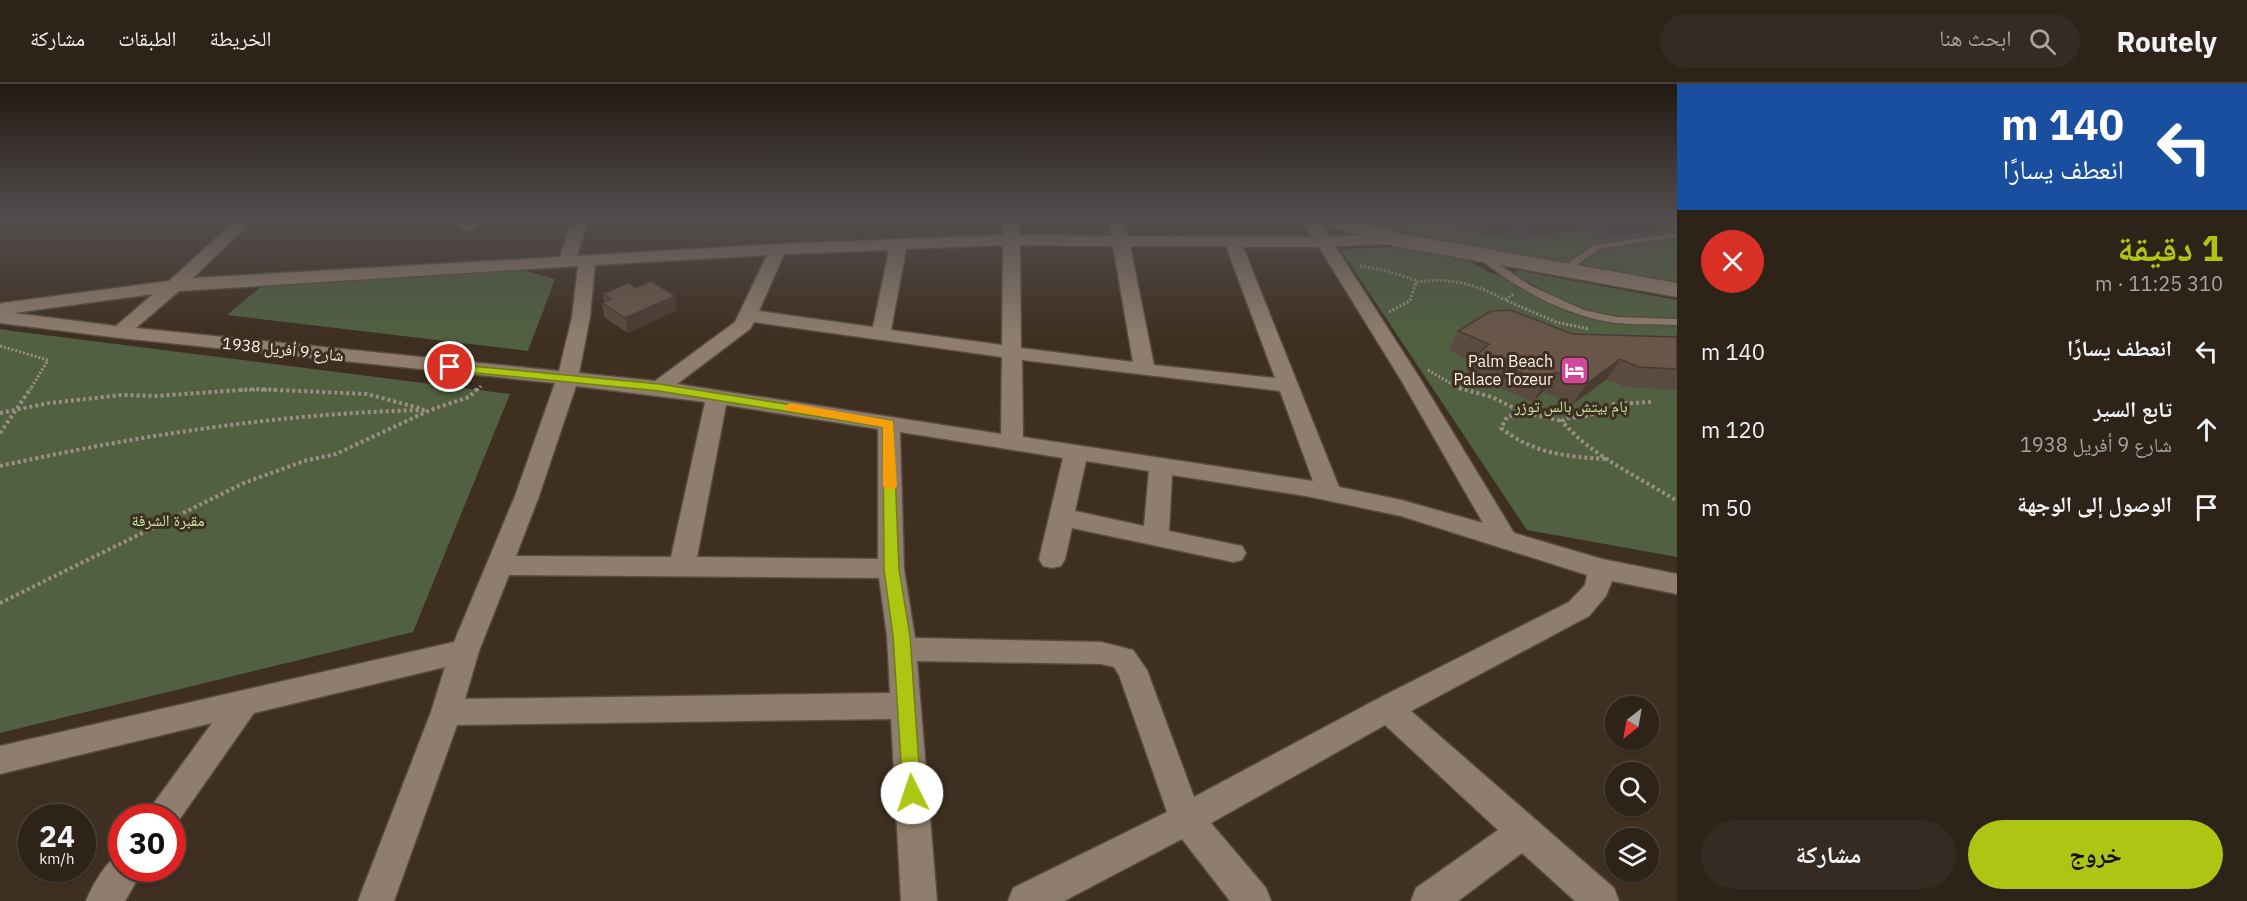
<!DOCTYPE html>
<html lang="ar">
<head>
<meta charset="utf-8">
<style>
  body { margin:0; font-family:"IBM Plex Sans","Noto Naskh Arabic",sans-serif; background:#362b22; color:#f1f3f6; direction:rtl; height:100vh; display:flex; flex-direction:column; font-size:22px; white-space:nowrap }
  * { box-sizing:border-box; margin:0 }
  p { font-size:20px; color:#a7a4a2 }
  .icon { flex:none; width:33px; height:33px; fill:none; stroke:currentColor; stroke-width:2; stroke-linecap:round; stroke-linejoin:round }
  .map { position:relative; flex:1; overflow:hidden; direction:ltr }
  .drawer { display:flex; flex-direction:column; background:#2e2319; width:570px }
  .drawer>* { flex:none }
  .top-card { background:#1a4fa0; color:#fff; overflow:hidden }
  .needle { width:39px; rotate:211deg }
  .fabs { position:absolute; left:1605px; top:612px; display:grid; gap:12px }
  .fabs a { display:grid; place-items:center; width:54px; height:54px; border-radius:50%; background:#2e2319; box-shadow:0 2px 4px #0004,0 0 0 2px #494038; font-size:30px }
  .speed { position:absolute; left:18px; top:720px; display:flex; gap:12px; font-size:30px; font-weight:700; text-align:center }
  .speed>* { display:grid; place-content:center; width:78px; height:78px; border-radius:50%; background:#2e2319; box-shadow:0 2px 4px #0004,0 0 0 2px #494038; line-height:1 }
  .speed small { font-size:15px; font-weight:400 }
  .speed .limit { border:9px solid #d22; background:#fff; color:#111 }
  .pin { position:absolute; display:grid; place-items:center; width:51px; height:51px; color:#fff; margin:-26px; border:3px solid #fff; border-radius:50%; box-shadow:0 2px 6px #0007 }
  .me { position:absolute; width:66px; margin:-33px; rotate:356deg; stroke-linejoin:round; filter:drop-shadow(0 0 4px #0008) }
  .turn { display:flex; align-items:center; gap:21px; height:126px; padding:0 24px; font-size:27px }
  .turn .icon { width:78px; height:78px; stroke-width:2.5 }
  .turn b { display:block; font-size:42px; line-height:51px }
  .round { display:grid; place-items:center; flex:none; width:63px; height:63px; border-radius:32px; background:#362b22 }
  .headline { display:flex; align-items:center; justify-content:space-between; height:102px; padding:0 24px }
  h1 { font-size:36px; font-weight:700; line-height:45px; color:#acc613 }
  .button { display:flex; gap:12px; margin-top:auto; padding:12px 24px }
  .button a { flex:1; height:69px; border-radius:36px; background:#acc613; color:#111; font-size:24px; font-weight:700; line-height:69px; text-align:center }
  .button a+a { background:#362b22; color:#f1f3f6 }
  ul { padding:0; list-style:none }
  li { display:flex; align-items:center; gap:18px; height:78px; padding:0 24px }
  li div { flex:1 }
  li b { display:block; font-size:22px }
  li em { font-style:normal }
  header { display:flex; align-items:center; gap:36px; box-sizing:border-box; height:84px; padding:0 30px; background:#2e2319; border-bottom:2px solid #494038 }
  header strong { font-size:28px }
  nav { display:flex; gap:33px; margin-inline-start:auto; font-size:21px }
  .search { width:420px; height:54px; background:#362b22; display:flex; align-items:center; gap:15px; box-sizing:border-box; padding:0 21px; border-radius:33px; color:#a7a4a2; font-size:22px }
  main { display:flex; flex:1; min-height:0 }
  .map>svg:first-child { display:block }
</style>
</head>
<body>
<header>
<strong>Routely</strong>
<div class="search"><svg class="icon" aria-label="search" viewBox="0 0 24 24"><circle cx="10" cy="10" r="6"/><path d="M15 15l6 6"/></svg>ابحث هنا</div>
<nav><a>الخريطة</a><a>الطبقات</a><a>مشاركة</a></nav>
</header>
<main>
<section class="drawer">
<div class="top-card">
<div class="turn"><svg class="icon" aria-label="left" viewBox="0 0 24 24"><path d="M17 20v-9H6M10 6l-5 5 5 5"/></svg><div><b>140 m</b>انعطف يسارًا</div></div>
</div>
<div class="headline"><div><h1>1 دقيقة</h1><p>310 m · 11:25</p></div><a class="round" style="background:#d93025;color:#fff"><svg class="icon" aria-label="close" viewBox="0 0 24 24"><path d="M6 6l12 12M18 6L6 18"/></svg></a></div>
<ul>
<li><svg class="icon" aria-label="left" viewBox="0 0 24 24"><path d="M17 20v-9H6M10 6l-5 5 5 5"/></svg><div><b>انعطف يسارًا</b></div><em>140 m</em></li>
<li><svg class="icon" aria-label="ahead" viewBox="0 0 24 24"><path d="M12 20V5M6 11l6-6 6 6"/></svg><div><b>تابع السير</b><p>شارع 9 أفريل 1938</p></div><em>120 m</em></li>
<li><svg class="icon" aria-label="arrive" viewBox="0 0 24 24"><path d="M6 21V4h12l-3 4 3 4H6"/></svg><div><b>الوصول إلى الوجهة</b></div><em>50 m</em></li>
</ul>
<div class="button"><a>خروج</a><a>مشاركة</a></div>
</section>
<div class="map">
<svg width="1677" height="817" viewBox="0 0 1677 817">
  <rect width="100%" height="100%" fill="#3e2f21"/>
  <g fill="#506041">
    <path d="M1363 136H1677V198L1435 155 1398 147Z"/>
    <path d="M1392 163 1469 177 1487 187 1558 214 1515 191 1516 186 1677 216V473L1527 446 1340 165Z"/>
    <path d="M518 185 555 195 528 267 227 231 264 200Z"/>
    <path d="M0 245 13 247 510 310 413 548 0 649Z"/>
  </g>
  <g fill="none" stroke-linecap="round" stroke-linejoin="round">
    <defs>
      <g id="service">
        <path d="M1677 149V153L1599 165 1577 181 1570 190 1563 188 1571 177 1594 161Z"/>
        <path d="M1482 169 1531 202 1584 226 1616 233 1677 235V241C1657 240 1636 241 1616 239 1566 232 1518 206 1479 174V170Z"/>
      </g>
      <g id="minor">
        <path d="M236 136H253L193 194 560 173 572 136H588L577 172 778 160 1003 151V136H1019V151L1112 152 1109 136H1125L1128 152 1312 153 1302 136H1318L1329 152 1400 151 1402 155 1400 159 1394 160 1335 162 1421 296 1514 449 1602 475 1677 490V510L1612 497 1606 512 1589 532 1411 627 1614 804 1619 817H1575L1522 769 1458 817H1411L1416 804 1498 746 1385 641 1211 739 1266 804 1271 817H1230L1182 755 1064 817H1008L1013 804 1167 728 1119 591 1114 583 1101 580 917 577 937 817H901L891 635 457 641 394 817H358L431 628 445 583 254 629 172 746V734H146L151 723 212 639 0 690V662L454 558 515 412 555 299 120 254 0 239V220L2 219 169 197ZM1003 161 1002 261 891 246 906 165ZM1020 161 1113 162 1133 278 1021 264ZM1130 162H1226L1275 294 1154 281ZM1243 163H1319L1401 296 1483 439 1401 416 1339 403ZM889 166 873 243 759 227 784 170ZM767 171 735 238 655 297 579 289 590 233 595 181ZM578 182 572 233 559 287 136 244 179 207ZM153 210 116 242 14 229ZM754 238 1002 273 1001 350 677 300 750 245ZM1022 276 1280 307 1313 397 1023 353ZM576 302 705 318 671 473 516 472 539 412ZM726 321 878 345V475L697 473ZM900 348 1063 374 1039 475 1043 482 1052 484 1061 482 1065 475 1072 444 1233 478 1242 476 1246 469 1242 462 1169 447 1172 391 1306 412 1401 432 1587 491 1585 501 1569 518 1381 613 1194 713 1147 586 1133 566 1101 558 915 554 904 485ZM1086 377 1149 387 1144 442 1075 427ZM509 491 879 494 887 552 890 609 465 615 479 567Z"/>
        <path d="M467 136H486L468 147 460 142Z"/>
        <path d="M122 769V784H144L125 817H86C92 802 106 776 122 769Z"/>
      </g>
      <path id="secondary" d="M1324 136H1356L1398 149 1677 199V213L1394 162 1327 141Z"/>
    </defs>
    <use href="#service" stroke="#584c3f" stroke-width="3"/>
    <use href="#minor" stroke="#584c3f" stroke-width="3"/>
    <use href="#secondary" stroke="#584c3f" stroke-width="3"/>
    <g stroke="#9b8f83" stroke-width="3" stroke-dasharray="2 2" stroke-linecap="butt">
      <path d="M1360 182 1388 187 1417 197"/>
      <path d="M1513 210 1505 216 1556 238 1589 245"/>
      <path d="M1389 228 1410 217 1416 198C1448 193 1477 200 1505 216"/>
      <path d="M0 262 48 276 30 306"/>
      <path d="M1428 286 1462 306"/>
      <path d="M241 306H277"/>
      <path d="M477 306 481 302"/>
    </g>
    <g stroke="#9b8f83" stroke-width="4" stroke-dasharray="3 3" stroke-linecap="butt">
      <path d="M1459 304 1492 313 1522 328 1507 333 1501 344C1534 370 1568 373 1609 375"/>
      <path d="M1651 318 1614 320 1588 332 1567 334 1562 337C1592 373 1638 392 1677 417"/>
      <path d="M1522 328 1562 337"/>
      <path d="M0 329 49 319 122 311 156 312 255 305 367 310 423 325"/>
      <path d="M0 349 31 304"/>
      <path d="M0 382C141 351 281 329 426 326"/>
      <path d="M0 519 244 399 304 377 336 370 430 326 469 313 478 304"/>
    </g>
    <use href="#service" fill="#8f7d6d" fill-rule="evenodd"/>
    <use href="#minor" fill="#8f7d6d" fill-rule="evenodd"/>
    <use href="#secondary" fill="#8f7d6d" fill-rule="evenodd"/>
  </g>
  <g fill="#5a4a3f">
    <path d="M1453 136H1677V140L1674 145 1599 155 1583 146 1521 154 1511 149 1479 153Z"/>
    <path d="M603 210 677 226 628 249 605 234 602 219 604 218Z"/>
    <path d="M1458 247 1673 253 1677 248V306L1626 303 1607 295 1573 320 1543 308 1533 318 1466 290 1473 277 1448 266Z"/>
  </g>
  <g fill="#4a3c33">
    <path d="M1488 136H1518L1511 149 1479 153Z"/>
    <path d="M1540 136H1589L1583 146 1521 154 1530 137Z"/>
    <path d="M1622 136H1677V140L1674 145 1599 155 1610 137Z"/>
    <path d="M675 212 677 226 628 249 625 234Z"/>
    <path d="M1620 275 1607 295 1573 320 1586 300Z"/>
    <path d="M1555 288 1543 308 1533 318 1545 298Z"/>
  </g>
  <g fill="#695649" stroke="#4a3c33" stroke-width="1.5">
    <path d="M1607 136H1622L1610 137Z"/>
    <path d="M651 197 675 212 625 234 602 219 611 215 603 210 628 199 636 204Z"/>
    <path d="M1510 226 1573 250 1677 253V285L1639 283 1620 275 1586 300 1555 288 1545 298 1477 271 1489 260 1458 247 1491 227Z"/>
  </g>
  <linearGradient id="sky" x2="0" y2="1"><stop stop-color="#221a12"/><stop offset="0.54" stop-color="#524d4e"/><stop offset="1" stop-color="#524d4e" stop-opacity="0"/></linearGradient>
  <rect width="1677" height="250" fill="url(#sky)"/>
  <path fill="#acc613" stroke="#70810c" stroke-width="1.5" d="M450 280 659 300 893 337 899 485 910 552 921 709 919 715 912 717 906 715 903 709 893 552 884 485 883 343 659 307 446 286V281Z"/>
  <path fill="#f59e0b" d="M790 319 893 337 897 402 895 405H885L883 402V343L786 326 784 323Z"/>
  <defs>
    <symbol id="hotel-square" viewBox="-11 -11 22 22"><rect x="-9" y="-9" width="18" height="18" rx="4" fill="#d1479c" stroke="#3e2f21"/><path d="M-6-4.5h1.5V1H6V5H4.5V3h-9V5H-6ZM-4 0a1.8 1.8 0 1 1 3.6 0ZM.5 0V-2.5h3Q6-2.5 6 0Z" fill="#fff"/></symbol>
  </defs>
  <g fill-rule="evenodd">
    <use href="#hotel-square" x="1558" y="270" width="33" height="33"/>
  </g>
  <g text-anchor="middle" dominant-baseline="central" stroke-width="6" stroke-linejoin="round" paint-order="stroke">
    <g font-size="16" fill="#fcf2e9" stroke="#3e2f21">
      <text transform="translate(283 265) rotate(6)">شارع 9 أفريل 1938</text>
    </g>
    <g font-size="16" fill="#fcf2e9" stroke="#3e2f21" text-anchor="end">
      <text x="1553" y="277">Palm Beach<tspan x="1553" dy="18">Palace Tozeur</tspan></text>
    </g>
    <g font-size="16" fill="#c5e8a7" stroke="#3e2f21">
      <text x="1571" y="322">بام بيتش بالس توزر</text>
      <text x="168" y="436">مقبرة الشرفة</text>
    </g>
  </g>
</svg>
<div class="fabs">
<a><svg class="needle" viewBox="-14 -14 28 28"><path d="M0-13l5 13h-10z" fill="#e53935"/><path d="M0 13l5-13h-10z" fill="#a7a4a2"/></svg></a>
<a><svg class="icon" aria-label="search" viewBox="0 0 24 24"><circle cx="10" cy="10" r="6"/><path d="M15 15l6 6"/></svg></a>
<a><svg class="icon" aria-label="layers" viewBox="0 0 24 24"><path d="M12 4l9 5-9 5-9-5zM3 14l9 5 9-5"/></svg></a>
</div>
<div class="speed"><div>24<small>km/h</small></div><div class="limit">30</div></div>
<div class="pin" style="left:450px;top:283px;background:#d93025"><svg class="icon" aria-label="arrive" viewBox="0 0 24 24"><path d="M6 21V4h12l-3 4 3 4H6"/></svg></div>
<svg class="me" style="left:912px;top:709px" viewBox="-20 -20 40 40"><circle r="19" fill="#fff"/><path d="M0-13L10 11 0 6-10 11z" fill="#acc613"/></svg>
</div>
</main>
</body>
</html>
